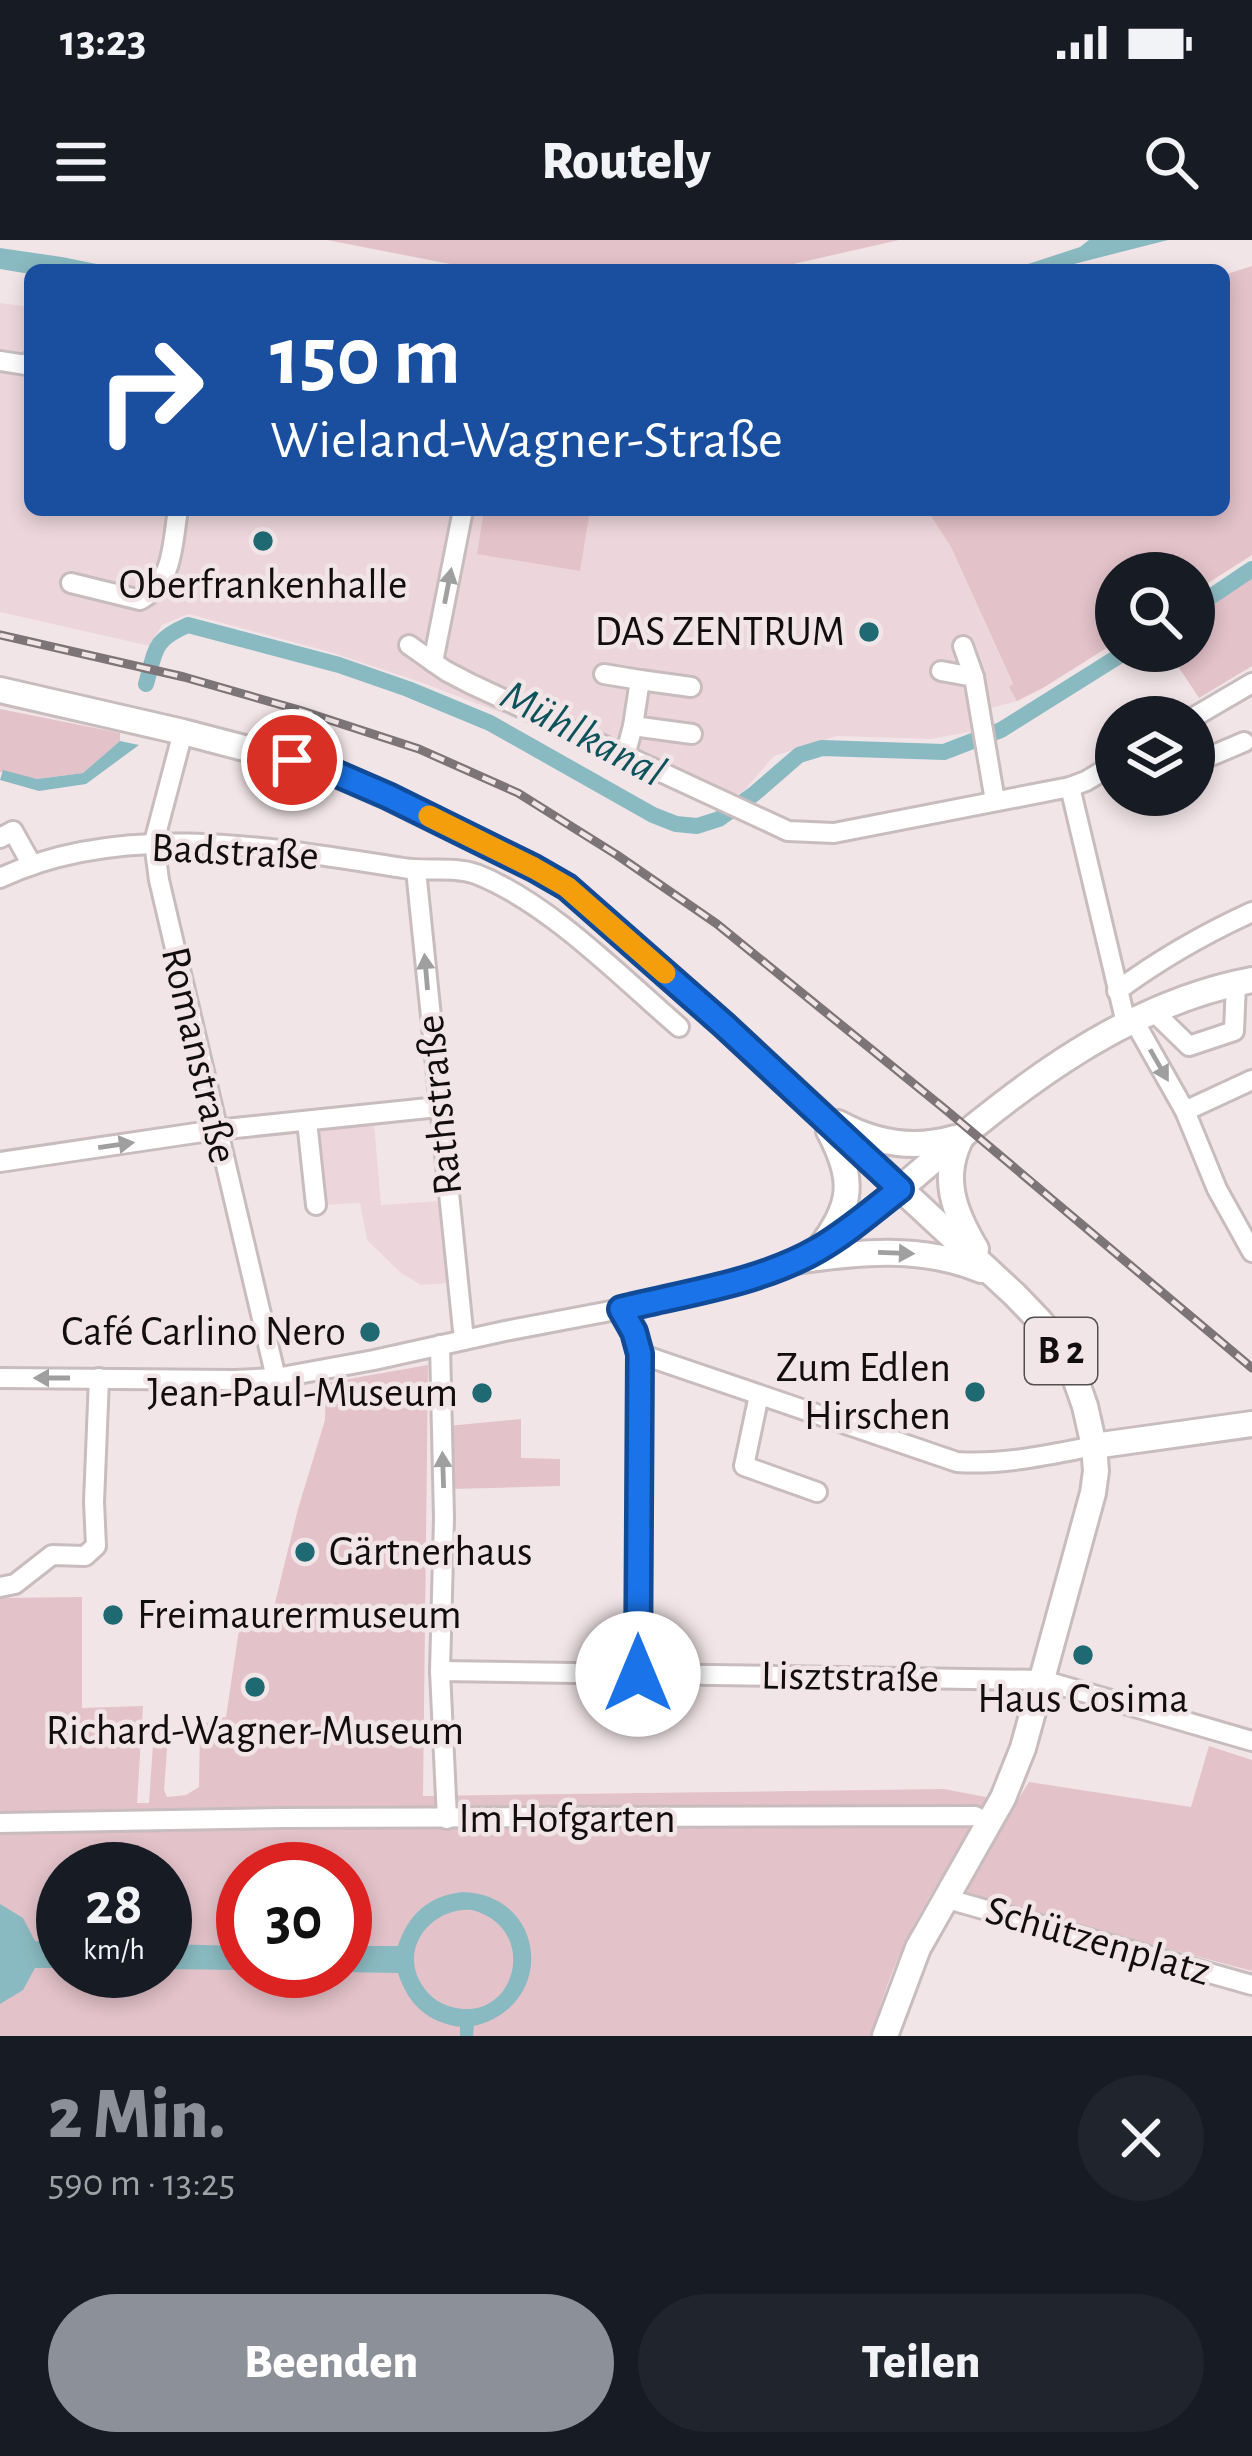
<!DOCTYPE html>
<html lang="de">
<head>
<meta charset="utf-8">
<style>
  body { margin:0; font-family:"Alegreya Sans",sans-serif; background:#20242c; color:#f1f3f6; height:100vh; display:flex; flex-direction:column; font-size:45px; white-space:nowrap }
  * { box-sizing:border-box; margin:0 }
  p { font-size:39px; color:#9ea1a6 }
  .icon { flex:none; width:66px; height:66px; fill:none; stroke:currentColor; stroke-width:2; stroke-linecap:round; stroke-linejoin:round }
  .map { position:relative; height:1796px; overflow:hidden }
  .drawer { display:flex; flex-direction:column; background:#171b24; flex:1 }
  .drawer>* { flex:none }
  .hud { position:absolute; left:24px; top:24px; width:1206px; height:252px; border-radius:18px; box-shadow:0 6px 18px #0003; background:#1a4fa0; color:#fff; overflow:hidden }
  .tools { position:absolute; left:1095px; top:312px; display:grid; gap:24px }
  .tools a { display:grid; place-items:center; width:120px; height:120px; border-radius:50%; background:#171b24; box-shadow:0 6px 18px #0003; font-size:60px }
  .speed { position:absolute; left:36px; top:1602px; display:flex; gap:24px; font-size:60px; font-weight:700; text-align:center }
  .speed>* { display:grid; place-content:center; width:156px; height:156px; border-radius:50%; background:#171b24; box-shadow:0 6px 18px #0003; line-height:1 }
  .speed small { font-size:30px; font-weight:400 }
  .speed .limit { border:18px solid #d22; background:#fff; color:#111 }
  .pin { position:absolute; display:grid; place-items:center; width:102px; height:102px; color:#fff; margin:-51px; border:6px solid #fff; border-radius:50%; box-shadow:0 3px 12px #0007 }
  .me { position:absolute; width:132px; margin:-66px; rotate:0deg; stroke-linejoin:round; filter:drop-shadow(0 0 9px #0008) }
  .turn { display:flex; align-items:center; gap:42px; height:252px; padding:0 48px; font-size:54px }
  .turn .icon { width:156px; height:156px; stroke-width:2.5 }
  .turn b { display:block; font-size:84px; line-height:102px }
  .round { display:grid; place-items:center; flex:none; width:126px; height:126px; border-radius:63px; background:#20242c }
  .summary { display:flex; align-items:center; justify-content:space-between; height:204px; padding:0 48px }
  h1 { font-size:72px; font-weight:800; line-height:90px; color:#8c9099 }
  .action { display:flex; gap:24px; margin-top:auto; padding:24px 48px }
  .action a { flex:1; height:138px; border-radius:72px; background:#8c9099; color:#fff; font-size:48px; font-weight:800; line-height:138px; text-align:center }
  .action a+a { background:#20242c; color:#f1f3f6 }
  .status { display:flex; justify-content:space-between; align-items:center; height:84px; padding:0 60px; background:#171b24; direction:ltr }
  .status svg { height:33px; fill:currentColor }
  header { display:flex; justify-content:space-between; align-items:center; height:156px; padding:0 48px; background:#171b24; font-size:54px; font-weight:800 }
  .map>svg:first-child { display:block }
</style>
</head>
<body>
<div class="status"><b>13:23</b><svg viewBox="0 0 49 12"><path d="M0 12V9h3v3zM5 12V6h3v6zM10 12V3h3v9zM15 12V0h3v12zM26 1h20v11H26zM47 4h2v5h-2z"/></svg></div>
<header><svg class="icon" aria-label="menu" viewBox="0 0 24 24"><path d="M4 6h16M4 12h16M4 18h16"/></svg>Routely<svg class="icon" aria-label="search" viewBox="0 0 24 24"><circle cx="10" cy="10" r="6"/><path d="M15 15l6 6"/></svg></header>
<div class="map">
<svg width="1252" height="1796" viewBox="0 0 1252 1796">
  <rect width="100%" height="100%" fill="#f2e5e8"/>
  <g fill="#ecd6db">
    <path d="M0 63 30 67V270H927L951 307 1013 445 1010 447 1017 461 991 468 992 488 930 499 837 496 774 516 742 553 699 563 542 488 420 442 330 412 189 374 162 385 150 406 0 372Z"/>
    <path d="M374 883 381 965 440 961 448 1043 421 1045 401 1033 367 1000 360 963 319 965 310 889Z"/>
  </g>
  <g fill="#e3c2c9" fill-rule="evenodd">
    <path d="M327 0H899L767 30H481Z"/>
    <path d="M1252 26V315L1194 352V333H1116V402L1043 448 1017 461 1009 447 1013 444 951 307 927 270H1224V35Z"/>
    <path d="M484 270H590L580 331 477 314Z"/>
    <path d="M1252 336V426L1199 458 1168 411H1194V375Z"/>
    <path d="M0 469 120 493V501L83 533 37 539 0 532Z"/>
    <path d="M428 1125 423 1556 944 1549 991 1558C944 1633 891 1707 873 1796H0V1358L82 1357V1468L143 1466 137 1563H149L154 1490 165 1487 168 1497 164 1550 167 1557 186 1555 199 1547 200 1489 213 1478 226 1477 241 1376 271 1379 298 1269 325 1180 326 1143ZM63 1629H165V1731H63ZM243 1629H345V1731H243Z"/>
    <path d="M521 1179V1218L560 1219V1246L451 1249 448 1186Z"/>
    <path d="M1209 1506 1252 1520V1731L960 1653 1029 1542 1191 1567Z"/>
  </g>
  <g fill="#8abac1" fill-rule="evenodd">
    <path d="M1089 0H1168L1070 25 1061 30H1010L1080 7Z"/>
    <path d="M0 8 62 17 126 30H30V34L0 29Z"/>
    <path d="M120 501 139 505 86 544 39 551 0 540 3 530 37 539 83 533Z"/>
    <path d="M462 1652C547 1654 557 1766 474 1786L473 1796H460V1787C427 1782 408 1764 398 1733L280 1731H345V1706H398C408 1675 428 1656 462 1652ZM472 1670C541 1688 516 1784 452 1767 439 1764 429 1756 422 1745 398 1708 432 1667 472 1670Z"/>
    <path d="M0 1664 23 1678 35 1701 63 1702V1728H35L23 1750 0 1764Z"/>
    <path d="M165 1704 243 1706V1730L165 1729Z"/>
  </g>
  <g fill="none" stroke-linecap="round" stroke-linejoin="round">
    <g stroke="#8abac1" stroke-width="16">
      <path d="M1194 368 1252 329"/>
      <path d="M146 444C156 409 153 400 188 385L339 425 408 449 490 483 653 575 676 584 697 586 719 579 754 554 799 515 822 508 944 512 1001 490 1127 411"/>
    </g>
    <defs>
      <g id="minor">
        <path d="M0 121 26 125 30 121"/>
        <path d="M71 343 140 360C174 342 172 305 178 270"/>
        <path d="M409 405 446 431 471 444 788 591 834 593 1070 547 1086 541 1116 523"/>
        <path d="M963 406 974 437 995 561"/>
        <path d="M433 422 463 270"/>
        <path d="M941 431 974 437"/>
        <path d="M604 434 640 440 633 486 625 516"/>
        <path d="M640 440 691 447"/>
        <path d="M1194 477 1252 443"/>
        <path d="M633 486 692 494"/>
        <path d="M183 492 154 602 159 640 276 1138"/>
        <path d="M1194 518 1211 516 1244 502"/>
        <path d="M1070 547 1126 783"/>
        <path d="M0 598 13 591 32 625"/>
        <path d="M416 630 464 1100"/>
        <path d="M0 638C121 580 275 608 403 628 427 632 453 626 476 634 548 662 620 736 679 787"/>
        <path d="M1117 751C1160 719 1204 694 1252 672"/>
        <path d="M1152 770 1189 806 1234 791 1236 743"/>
        <path d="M1133 779 1185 871 1217 949 1252 1012"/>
        <path d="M1185 871 1252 840"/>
        <path d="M307 881 316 965"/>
        <path d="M0 922 216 890 438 867"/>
        <path d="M827 1004 900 949"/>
        <path d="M621 1069 634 1092 640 1114 638 1434"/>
        <path d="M440 1105 444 1278 440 1431 447 1579"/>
        <path d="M640 1114 957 1222C1004 1225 1048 1215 1094 1206"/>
        <path d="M0 1138 235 1140 276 1138 374 1120 505 1091 621 1069 734 1041 803 1018"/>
        <path d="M759 1155 744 1226 817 1252"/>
        <path d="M0 1347 15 1344 52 1315 85 1316 96 1306 94 1262 99 1138"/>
        <path d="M440 1431 1042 1440 1252 1501"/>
        <path d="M0 1583 282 1578 975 1576 989 1583"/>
        <path d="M944 1658 1252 1745"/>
      </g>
      <g id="major">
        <path d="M0 450 183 492 328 530 387 556 534 628 567 647 724 785 1015 1055 1040 1081 1059 1106 1074 1135 1085 1166 1094 1206 1096 1231 1093 1253 1023 1508 1003 1558 918 1708 885 1796"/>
        <path d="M838 883C876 904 914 910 955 898"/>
        <path d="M962 896C940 937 954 972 976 1009"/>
        <path d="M900 949C1003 860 1114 766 1252 740"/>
        <path d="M819 1009C853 965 855 940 829 891"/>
        <path d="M796 1021C858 1012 921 1005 981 1030"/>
        <path d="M1094 1206 1252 1184"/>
      </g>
    </defs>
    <use href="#minor" stroke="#c8bcbe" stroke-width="24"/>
    <use href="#major" stroke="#c8bcbe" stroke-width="30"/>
    <use href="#minor" stroke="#fff" stroke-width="18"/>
    <use href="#major" stroke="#fff" stroke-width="24"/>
    <defs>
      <path id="rail" d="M0 395 184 437 299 470 419 509 518 553 617 615 717 684 946 870 1252 1128"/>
    </defs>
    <use href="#rail" stroke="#7c7476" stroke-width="9"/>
    <use href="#rail" stroke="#f2e5e8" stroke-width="4.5" stroke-dasharray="14" stroke-linecap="butt"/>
  </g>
  <defs><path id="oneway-solid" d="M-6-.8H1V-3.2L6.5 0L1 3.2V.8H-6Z" transform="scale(3)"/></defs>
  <g fill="#a09f9f">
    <use href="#oneway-solid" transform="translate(448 346) rotate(-79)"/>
    <use href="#oneway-solid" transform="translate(426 732) rotate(-95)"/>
    <use href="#oneway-solid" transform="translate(1159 825) rotate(60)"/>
    <use href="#oneway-solid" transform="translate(116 905) rotate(-8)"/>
    <use href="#oneway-solid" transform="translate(896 1013) rotate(2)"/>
    <use href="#oneway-solid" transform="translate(52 1138) rotate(180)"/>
    <use href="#oneway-solid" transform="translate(443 1230) rotate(-92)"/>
  </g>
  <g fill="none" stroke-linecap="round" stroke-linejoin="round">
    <defs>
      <path id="route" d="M292 520 328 530 388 556 534 628 567 647 724 785 900 949C873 970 847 993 817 1010 759 1043 686 1053 621 1069L634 1092 640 1114 638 1434"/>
    </defs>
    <use href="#route" stroke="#114b97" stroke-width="30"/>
    <use href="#route" stroke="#1a73e8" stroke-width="21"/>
    <path stroke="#f59e0b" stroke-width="21" d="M429 576 534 628 567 647 665 733"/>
  </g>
  <g fill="#1f6973" stroke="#f2e5e8" stroke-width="4.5">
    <circle cx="263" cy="301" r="12"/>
    <circle cx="869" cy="392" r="12"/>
    <circle cx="370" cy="1092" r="12"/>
    <circle cx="975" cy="1152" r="12"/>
    <circle cx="482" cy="1153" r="12"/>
    <circle cx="305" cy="1312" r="12"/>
    <circle cx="113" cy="1375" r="12"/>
    <circle cx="1083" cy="1415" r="12"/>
    <circle cx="255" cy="1447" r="12"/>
  </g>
  <g text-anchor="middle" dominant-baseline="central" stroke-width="9" stroke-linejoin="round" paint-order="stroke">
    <rect fill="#f2e5e8" stroke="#554e50" stroke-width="3" x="1025" y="1078" width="72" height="66" rx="9"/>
    <g font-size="39" font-weight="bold" fill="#120e0f">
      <text x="1061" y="1111">B 2</text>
    </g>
    <g font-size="42" fill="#120e0f" stroke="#f2e5e8" text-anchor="end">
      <text x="263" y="345" text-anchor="middle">Oberfrankenhalle</text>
      <text x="845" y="392">DAS ZENTRUM</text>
      <text x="346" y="1092">Café Carlino Nero</text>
      <text x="951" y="1128">Zum Edlen<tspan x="951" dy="48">Hirschen</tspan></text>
      <text x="458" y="1153">Jean-Paul-Museum</text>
      <text x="329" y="1312" text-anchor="start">Gärtnerhaus</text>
      <text x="137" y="1375" text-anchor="start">Freimaurermuseum</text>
      <text x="1083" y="1459" text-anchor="middle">Haus Cosima</text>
      <text x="255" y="1491" text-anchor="middle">Richard-Wagner-Museum</text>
    </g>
    <g font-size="42" fill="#120e0f" stroke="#f2e5e8">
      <text transform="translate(235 612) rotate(3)">Badstraße</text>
      <text transform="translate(199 815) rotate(77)">Romanstraße</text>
      <text transform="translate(439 865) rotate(-96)">Rathstraße</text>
      <text transform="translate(850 1437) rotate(1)">Lisztstraße</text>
      <text x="567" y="1579">Im Hofgarten</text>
      <text transform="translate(1098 1701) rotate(16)">Schützenplatz</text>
    </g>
    <g font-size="45" font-style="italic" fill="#0d535b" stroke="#f2e5e8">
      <text transform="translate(583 494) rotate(28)">Mühlkanal</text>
    </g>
  </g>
</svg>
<div class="tools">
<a><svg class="icon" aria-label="search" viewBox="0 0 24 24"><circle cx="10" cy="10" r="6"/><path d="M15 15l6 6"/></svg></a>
<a><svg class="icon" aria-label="layers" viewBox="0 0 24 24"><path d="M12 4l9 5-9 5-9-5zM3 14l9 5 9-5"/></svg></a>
</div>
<div class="speed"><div>28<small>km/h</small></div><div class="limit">30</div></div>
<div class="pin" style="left:292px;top:520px;background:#d93025"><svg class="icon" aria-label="arrive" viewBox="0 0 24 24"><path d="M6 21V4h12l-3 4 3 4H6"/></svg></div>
<svg class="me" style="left:638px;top:1434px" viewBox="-20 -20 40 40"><circle r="19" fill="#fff"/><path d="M0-13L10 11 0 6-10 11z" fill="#1a73e8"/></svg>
<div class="hud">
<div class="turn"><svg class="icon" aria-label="right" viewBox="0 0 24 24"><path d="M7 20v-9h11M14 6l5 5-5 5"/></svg><div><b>150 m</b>Wieland-Wagner-Straße</div></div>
</div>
</div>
<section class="drawer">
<div class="summary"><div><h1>2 Min.</h1><p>590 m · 13:25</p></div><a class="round"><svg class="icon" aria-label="close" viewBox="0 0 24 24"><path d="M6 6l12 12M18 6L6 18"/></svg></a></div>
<div class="action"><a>Beenden</a><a>Teilen</a></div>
</section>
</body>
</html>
